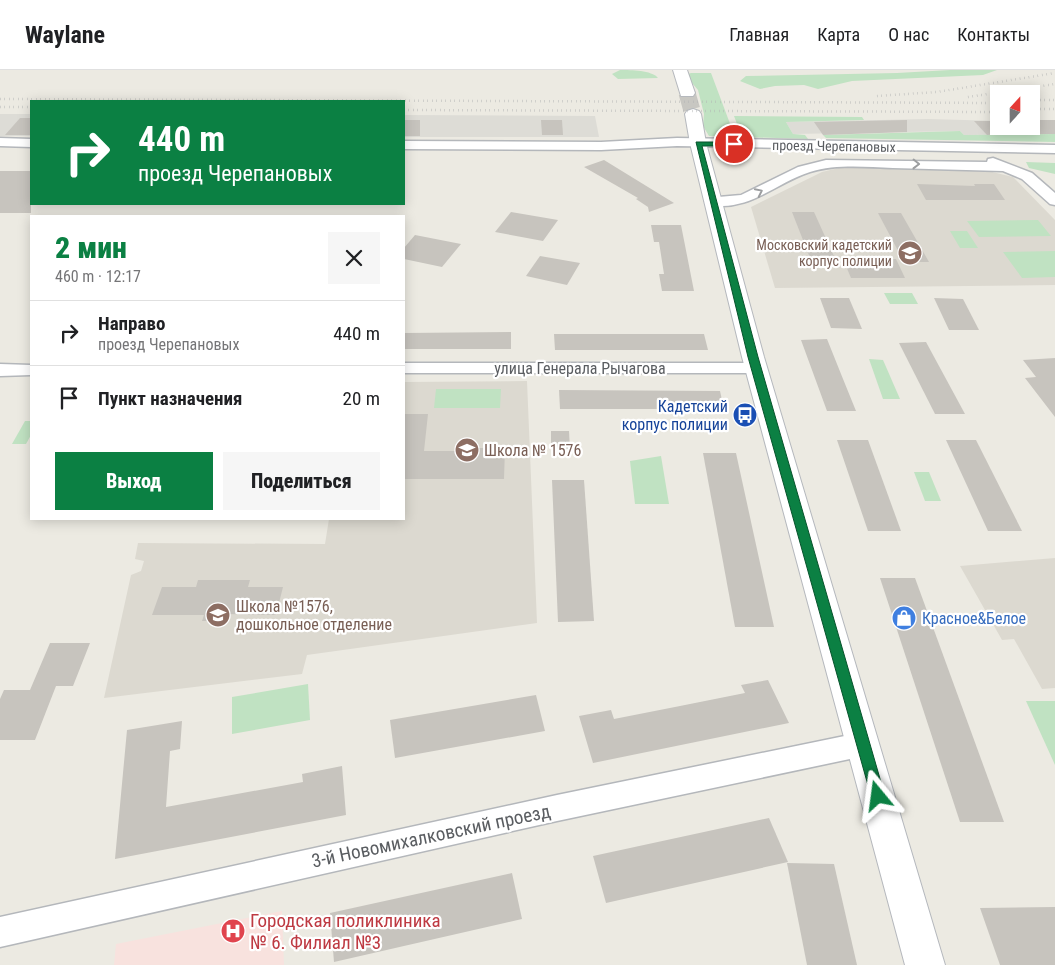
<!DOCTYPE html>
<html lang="ru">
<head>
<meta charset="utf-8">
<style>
  body { margin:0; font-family:"Roboto Condensed",sans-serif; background:#f6f6f6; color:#202124; height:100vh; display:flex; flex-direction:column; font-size:19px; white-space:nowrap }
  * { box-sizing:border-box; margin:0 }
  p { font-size:16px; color:#757577 }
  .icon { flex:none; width:28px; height:28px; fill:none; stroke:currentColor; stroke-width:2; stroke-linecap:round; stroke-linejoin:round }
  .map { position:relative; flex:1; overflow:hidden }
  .details { position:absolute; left:30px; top:145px; width:375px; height:305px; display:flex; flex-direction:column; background:#fff; border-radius:0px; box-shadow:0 2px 12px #0003 }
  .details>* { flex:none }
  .banner { position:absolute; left:30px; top:30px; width:375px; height:105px; border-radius:0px; box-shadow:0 2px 12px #0003; background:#0b8043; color:#fff; overflow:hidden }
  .needle { width:32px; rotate:21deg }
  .fabs { position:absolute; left:990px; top:15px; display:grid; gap:10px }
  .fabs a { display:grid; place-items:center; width:50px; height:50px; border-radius:0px; background:#fff; box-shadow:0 2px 12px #0003; font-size:25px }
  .pin { position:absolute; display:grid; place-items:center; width:42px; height:42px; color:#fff; margin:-21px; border:2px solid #fff; border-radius:50%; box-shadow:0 1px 5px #0007 }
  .me { position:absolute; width:55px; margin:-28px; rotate:344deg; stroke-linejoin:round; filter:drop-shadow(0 0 4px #0008) }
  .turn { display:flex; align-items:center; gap:18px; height:105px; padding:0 25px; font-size:22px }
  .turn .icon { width:65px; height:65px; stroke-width:2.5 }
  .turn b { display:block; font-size:35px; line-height:42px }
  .round { display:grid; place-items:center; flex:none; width:52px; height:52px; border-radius:0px; background:#f6f6f6 }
  .head { display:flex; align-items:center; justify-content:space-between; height:85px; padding:0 25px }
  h1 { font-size:30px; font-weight:800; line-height:38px; color:#0b8043 }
  .cta { display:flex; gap:10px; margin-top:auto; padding:10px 25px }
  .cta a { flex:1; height:58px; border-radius:0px; background:#0b8043; color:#fff; font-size:20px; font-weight:800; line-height:58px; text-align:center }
  .cta a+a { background:#f6f6f6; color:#202124 }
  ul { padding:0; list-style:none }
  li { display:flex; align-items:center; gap:15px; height:65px; padding:0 25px; border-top:1px solid #e0e0e0 }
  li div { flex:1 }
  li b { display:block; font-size:19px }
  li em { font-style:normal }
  header { display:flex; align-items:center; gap:30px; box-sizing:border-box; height:70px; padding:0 25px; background:#fff; border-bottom:1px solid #e0e0e0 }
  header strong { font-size:24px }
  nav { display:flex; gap:28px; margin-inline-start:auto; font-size:18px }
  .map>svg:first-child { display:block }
</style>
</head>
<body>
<header>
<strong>Waylane</strong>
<nav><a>Главная</a><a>Карта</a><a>О нас</a><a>Контакты</a></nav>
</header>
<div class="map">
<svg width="1055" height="895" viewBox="0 0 1055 895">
  <rect width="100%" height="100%" fill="#eceae2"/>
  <g fill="#dddcd6">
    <rect x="0" y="44" width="31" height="22"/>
    <path d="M404 45 595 46 599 67H404Z"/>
    <path d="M928 49 999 51V56H1031L1055 50V64L964 65 960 61 793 64 786 52Z"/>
  </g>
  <g fill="#dcd9d0">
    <path d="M843 97 984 100 1013 107 1055 150V215L775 218 751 137 822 102Z"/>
    <path d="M527 311 537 553 307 585 302 604 104 628 131 505 141 501 144 491 135 489 138 473 325 474 329 449H404V312Z"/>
    <path d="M1055 488V618L1042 619 1014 569 1002 570 960 496Z"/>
  </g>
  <path fill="#f8e2de" d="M282 841 284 895H114L116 874Z"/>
  <g fill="#c0e2c2">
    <path d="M620 0C632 0 651 0 658 8L618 9 612 4Z"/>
    <path d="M950 0H997L983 5 852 11 818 19 804 15 775 16 760 19 740 11 746 6 897 3Z"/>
    <path d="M691 3H711L735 67 709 66 703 56 704 44 698 20 687 7 688 4Z"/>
    <path d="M734 46 862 47 864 50 786 52 793 64 805 65 808 69 742 67Z"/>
    <path d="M960 61 964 65 1055 64V72L826 68 823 65Z"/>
    <path d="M1026 92 1055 93V104L1029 98Z"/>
    <path d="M1038 150 1051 166 979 167 967 151Z"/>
    <path d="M950 161H967L978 178H960Z"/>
    <path d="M1055 181V207L1022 208 1003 182Z"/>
    <path d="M884 223H912L918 234H890Z"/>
    <path d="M869 289 883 290 900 329H883Z"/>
    <path d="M436 319H501L500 338H434Z"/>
    <path d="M25 351H31V365L26 374H12Z"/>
    <path d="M661 386 669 434H635L630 391Z"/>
    <path d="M914 402H929L941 431H925Z"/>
    <path d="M308 614 310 650 232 664V627Z"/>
    <path d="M1026 631H1055V695Z"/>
  </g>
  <g fill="#c7c4be">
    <path d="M20 48H31V65H5Z"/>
    <rect x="404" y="50" width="16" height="16"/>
    <path d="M541 50H562L563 65H542Z"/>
    <path d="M907 50V62L823 65 814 52Z"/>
    <rect x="1031" y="50" width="24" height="14"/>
    <path d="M974 51H999V64L987 65Z"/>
    <path d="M604 90 674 133 649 142 648 137 636 129 638 128 584 97Z"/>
    <rect x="0" y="101" width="31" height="42"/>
    <path d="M917 114 975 116 974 114H994L1005 130H926Z"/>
    <path d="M511 142 558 150 543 171 495 162Z"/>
    <path d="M792 142H814L837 193H812Z"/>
    <path d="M878 143H901L929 192H904Z"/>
    <path d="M651 155H681L694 221H662L659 204H664L659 172H654Z"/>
    <path d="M415 165 461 174 442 197 404 189V178Z"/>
    <path d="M540 186 580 193 567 215 526 206Z"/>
    <path d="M843 189H896L905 208H851Z"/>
    <path d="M820 228H849L862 259 831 258Z"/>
    <path d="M934 228 963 229 979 260H949Z"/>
    <path d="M511 262V279H404V263Z"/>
    <path d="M554 264H704L708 280H555Z"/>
    <path d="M827 269 841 304 856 341H827L801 270Z"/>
    <path d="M926 272 965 344H935L899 273Z"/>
    <path d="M1055 288V347L1025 308 1036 307 1023 290Z"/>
    <path d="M559 320 720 321 724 339H560Z"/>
    <path d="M404 344H428L424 381H477V378H505L504 409H404Z"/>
    <path d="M551 361H569L570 379H551Z"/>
    <path d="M837 370H868L901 461H868Z"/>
    <path d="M946 370H976L1022 461H988Z"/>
    <path d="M703 383H736L774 557H735Z"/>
    <path d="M552 410H584L594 551 558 552Z"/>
    <path d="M880 508H915L1004 752H960Z"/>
    <path d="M198 510H250L248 517H283L276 545 223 544 221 551H202L204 545H152L162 517H196Z"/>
    <path d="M50 573H90L73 616H56L35 670H0V629L4 620H30Z"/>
    <path d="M768 610 789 653 593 693 579 646 611 640 614 649 680 636 745 623 741 615Z"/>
    <path d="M536 625 545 661 395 688 390 650Z"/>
    <path d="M182 651 180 679 170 681 166 737 303 712 302 704 342 696 346 745 115 789 127 660Z"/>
    <path d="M769 748 788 792 606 833 593 786Z"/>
    <path d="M787 793 834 794 857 895H807Z"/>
    <path d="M512 803 522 849 334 892 330 843Z"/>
    <path d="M1055 837V895H1000L980 838Z"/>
  </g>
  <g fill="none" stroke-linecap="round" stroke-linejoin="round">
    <path stroke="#c8c7c2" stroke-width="17" stroke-dasharray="17 9" stroke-linecap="butt" d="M687 23 693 44"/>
    <defs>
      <g id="street">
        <path d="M0 68 31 69V77L0 76Z"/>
        <path d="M677 68 1055 75V83L677 76 601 80 404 79V71L601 72Z"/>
        <path d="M993 88 1032 103 1055 123V135L1050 134 1022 109 1003 101C966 100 930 99 893 98 865 97 836 94 810 102 775 113 747 144 707 134L705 131 707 128 741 125 798 97 826 90 987 92 988 89Z"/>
        <path d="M404 293H757L763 294 766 298 763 302 757 303H404Z"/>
        <path d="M0 294 31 295V305L0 306Z"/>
        <path d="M864 662 873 666 877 674 873 682 864 686 557 751 0 877V847L557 725Z"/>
      </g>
      <g id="secondary">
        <path d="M673 0H687L695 23 693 26H681Z"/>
        <path d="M693 39 699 41 701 44 706 73 764 287 945 895H905L742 287 690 73 685 44 687 41Z"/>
      </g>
    </defs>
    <use href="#street" stroke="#b4b7bb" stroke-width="3"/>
    <use href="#secondary" stroke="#b5b8bd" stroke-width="2"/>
    <use href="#street" fill="#fff" fill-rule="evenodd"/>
    <use href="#secondary" fill="#fff" fill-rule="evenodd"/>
    <g stroke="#b2b3b3" stroke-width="2.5" stroke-dasharray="0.5 4" stroke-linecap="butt">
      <path d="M877 26 937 22 1055 3"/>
      <path d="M968 27 1055 14"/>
      <path d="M0 29 999 33"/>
      <path d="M1031 30H1055"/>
      <path d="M0 37H31"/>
      <path d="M1031 39H1055"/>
      <path d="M404 40 999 42"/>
    </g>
  </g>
  <defs><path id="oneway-chevron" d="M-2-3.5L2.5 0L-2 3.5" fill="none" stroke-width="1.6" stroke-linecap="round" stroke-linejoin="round" transform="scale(1.25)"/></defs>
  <g stroke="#9c9ea0">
    <use href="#oneway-chevron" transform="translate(916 94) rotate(1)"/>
    <use href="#oneway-chevron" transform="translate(759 122) rotate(-26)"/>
  </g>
  <path fill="#0b8043" stroke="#07532c" d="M696 72H734L738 74 734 76H702L758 287 885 726 883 731 878 732 873 731 871 726 748 287Z"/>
  <defs>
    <symbol id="school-disc" viewBox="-11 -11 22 22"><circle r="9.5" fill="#8d6e63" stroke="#fff"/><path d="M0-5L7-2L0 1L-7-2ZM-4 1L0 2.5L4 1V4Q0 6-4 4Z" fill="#fff"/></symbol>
    <symbol id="bus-disc" viewBox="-11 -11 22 22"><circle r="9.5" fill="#1a4fb4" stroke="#fff"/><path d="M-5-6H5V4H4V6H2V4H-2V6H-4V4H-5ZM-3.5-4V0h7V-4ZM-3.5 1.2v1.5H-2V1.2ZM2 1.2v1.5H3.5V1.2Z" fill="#fff"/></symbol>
    <symbol id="shop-disc" viewBox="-11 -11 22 22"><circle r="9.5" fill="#3f7fe0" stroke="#fff"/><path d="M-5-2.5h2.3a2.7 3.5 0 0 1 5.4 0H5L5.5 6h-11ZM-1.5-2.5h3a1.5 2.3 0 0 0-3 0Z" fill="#fff"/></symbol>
    <symbol id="hospital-disc" viewBox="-11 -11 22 22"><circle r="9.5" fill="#e0444e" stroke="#fff"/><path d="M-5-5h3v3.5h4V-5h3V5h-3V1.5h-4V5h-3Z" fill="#fff"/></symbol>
  </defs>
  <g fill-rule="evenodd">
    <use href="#school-disc" x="896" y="169" width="28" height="28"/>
    <use href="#bus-disc" x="731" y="331" width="28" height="28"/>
    <use href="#school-disc" x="453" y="366" width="28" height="28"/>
    <use href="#school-disc" x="204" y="531" width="28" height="28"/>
    <use href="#shop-disc" x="890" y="534" width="28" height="28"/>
    <use href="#hospital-disc" x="219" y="847" width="28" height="28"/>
  </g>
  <g text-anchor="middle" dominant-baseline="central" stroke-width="4.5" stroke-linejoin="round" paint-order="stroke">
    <g font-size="14" fill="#5a5d61" stroke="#fff">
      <text transform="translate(834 76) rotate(1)">проезд Черепановых</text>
    </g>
    <g font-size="14" fill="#785e54" stroke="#fff" text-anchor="end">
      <text x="892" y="175">Московский кадетский<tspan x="892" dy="16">корпус полиции</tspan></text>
    </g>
    <g font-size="16" fill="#5a5d61" stroke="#fff">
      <text x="580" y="298">улица Генерала Рычагова</text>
    </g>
    <g font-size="16" fill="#164399" stroke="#fff" text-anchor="end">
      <text x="728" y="336">Кадетский<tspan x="728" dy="18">корпус полиции</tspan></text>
    </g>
    <g font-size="16" fill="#785e54" stroke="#fff" text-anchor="start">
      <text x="484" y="380">Школа № 1576</text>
      <text x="236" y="536">Школа №1576,<tspan x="236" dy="18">дошкольное отделение</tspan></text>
    </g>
    <g font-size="16" fill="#366cbe" stroke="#fff" text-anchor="start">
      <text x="922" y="548">Красное&amp;Белое</text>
    </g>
    <g font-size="19" fill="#5a5d61" stroke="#fff">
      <text transform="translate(431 766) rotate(-12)">3-й Новомихалковский проезд</text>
    </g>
    <g font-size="19" fill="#be3a42" stroke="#fff" text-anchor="start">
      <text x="250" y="850">Городская поликлиника<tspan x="250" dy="22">№ 6. Филиал №3</tspan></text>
    </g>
  </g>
</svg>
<div class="fabs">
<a><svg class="needle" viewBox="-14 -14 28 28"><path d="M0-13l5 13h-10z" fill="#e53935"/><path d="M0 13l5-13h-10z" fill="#757577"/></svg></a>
</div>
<div class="pin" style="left:734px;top:74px;background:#d93025"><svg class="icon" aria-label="arrive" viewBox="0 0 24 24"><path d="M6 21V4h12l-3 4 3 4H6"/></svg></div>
<svg class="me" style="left:878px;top:726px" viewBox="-20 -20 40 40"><path d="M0-17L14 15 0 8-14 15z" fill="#0b8043" stroke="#fff" stroke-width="4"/></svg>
<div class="banner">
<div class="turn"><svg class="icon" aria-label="right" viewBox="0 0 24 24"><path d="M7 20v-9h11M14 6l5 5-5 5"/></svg><div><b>440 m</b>проезд Черепановых</div></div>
</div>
<section class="details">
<div class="head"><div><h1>2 мин</h1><p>460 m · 12:17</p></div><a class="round"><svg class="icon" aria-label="close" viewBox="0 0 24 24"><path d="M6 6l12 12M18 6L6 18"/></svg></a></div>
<ul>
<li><svg class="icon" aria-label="right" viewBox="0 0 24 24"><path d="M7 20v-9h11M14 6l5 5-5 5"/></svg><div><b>Направо</b><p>проезд Черепановых</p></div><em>440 m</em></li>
<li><svg class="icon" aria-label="arrive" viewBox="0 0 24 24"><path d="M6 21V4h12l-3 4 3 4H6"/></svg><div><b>Пункт назначения</b></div><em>20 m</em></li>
</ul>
<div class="cta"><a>Выход</a><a>Поделиться</a></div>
</section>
</div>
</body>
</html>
